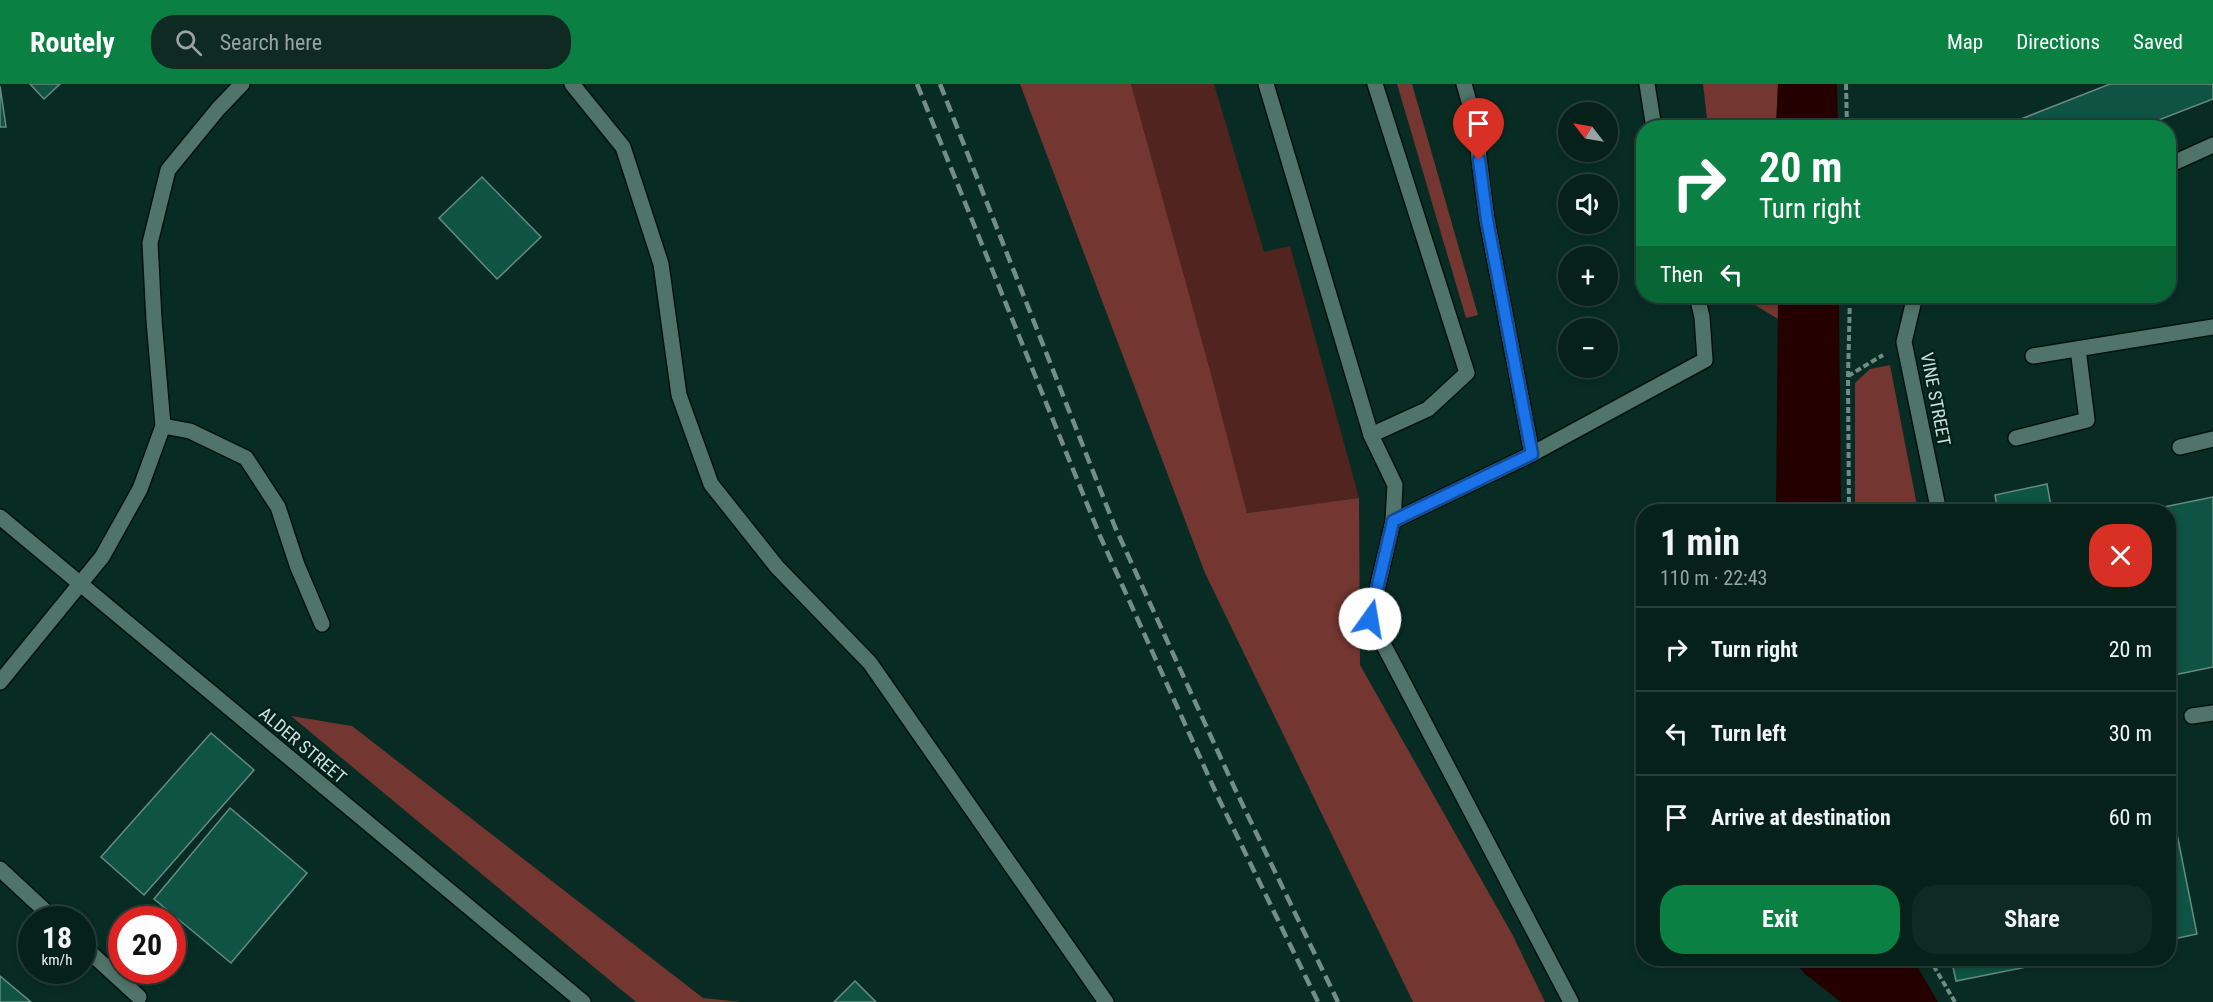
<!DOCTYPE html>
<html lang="en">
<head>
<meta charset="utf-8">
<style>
  body { margin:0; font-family:"Roboto Condensed",sans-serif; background:#0f2923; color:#f1f3f6; height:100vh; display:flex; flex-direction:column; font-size:22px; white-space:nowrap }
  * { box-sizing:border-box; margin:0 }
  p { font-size:20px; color:#98a3a2 }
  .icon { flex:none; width:33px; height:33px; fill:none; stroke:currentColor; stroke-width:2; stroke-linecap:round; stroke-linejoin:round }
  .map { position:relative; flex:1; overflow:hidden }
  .panel { position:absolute; left:1636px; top:420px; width:540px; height:462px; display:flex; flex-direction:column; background:#06211a; border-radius:24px; box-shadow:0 3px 9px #0003,0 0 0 2px #273e39 }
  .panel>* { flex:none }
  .banner { position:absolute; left:1636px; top:36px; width:540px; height:183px; border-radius:24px; box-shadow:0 3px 9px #0003,0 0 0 2px #273e39; background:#0b8043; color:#fff; overflow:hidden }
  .needle { width:39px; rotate:301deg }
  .controls { position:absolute; left:1558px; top:18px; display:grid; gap:12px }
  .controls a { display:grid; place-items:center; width:60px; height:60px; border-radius:50%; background:#06211a; box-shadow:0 3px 9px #0003,0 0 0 2px #273e39; font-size:30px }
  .speed { position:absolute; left:18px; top:822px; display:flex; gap:12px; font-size:30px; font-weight:700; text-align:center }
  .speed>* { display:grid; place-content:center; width:78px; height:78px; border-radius:50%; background:#06211a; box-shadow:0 3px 9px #0003,0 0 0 2px #273e39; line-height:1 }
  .speed small { font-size:15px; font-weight:400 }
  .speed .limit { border:9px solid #d22; background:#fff; color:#111 }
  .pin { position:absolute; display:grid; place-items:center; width:51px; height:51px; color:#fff; margin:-62px -26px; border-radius:50% 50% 50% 0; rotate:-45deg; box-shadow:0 0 6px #0007 }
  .pin .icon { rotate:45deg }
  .me { position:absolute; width:66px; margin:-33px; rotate:13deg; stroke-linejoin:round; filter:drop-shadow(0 0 4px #0008) }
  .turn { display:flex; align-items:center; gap:21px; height:126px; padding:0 24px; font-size:27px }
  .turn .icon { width:78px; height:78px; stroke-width:2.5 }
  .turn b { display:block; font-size:42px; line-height:51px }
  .then { display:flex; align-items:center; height:57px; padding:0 24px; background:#0003; gap:12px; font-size:22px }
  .round { display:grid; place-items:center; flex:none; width:63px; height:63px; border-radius:24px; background:#0f2923 }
  .summary { display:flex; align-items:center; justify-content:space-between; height:102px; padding:0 24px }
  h1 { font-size:36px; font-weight:700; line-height:45px }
  .cta { display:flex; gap:12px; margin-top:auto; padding:12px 24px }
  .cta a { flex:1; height:69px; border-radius:24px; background:#0b8043; color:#fff; font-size:24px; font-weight:700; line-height:69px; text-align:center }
  .cta a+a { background:#0f2923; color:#f1f3f6 }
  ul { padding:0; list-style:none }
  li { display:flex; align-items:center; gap:18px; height:84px; padding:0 24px; border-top:2px solid #273e39 }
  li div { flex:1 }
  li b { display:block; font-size:22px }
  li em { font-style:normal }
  header { display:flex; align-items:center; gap:36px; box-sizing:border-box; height:84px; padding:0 30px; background:#0b8043; color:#fff }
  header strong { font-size:28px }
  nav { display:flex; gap:33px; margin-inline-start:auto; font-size:21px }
  .search { width:420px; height:54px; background:#0f2923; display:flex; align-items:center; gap:15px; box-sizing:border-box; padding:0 21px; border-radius:24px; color:#98a3a2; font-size:22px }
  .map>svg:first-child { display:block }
</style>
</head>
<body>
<header>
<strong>Routely</strong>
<div class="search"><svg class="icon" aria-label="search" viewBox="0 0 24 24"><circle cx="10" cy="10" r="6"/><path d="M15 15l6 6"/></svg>Search here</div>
<nav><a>Map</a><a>Directions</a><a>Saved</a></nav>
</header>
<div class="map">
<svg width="2213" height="918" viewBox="0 0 2213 918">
  <rect width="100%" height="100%" fill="#082c23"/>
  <path fill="#52241f" d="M1131 0H1214L1264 168 1290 162 1359 414 1247 429 1210 286Z"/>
  <g fill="#743630">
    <path d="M1020 0H1131L1210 286 1247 429 1359 414 1360 581 1512 850 1545 918H1413L1205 489Z"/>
    <path d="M1397 0H1412L1478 231 1466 234Z"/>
    <path d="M1703 0H1778L1776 43H1708Z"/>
    <path d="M1740 212H1778V235Z"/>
    <path d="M1890 281 1918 427H1855V299L1870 285Z"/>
    <path d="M291 632 352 642 703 914 741 918H636Z"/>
  </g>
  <g fill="#240000">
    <path d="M1778 0H1837L1838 43H1776Z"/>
    <path d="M1778 212H1839L1841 427H1776Z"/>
    <path d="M1793 875H1913L1938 918H1841L1805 890Z"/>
  </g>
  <g fill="#0e5343" stroke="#678b80" stroke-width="1.5">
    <path d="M30 0H60L44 15Z"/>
    <path d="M2110 0H2213V15L2138 44H1998Z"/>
    <path d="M0 2 6 43H0Z"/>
    <path d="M482 93 541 153 497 195 439 134Z"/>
    <path d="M2047 400 2052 428H1998L1995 411Z"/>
    <path d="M2213 413V583L2169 592V428H2139Z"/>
    <path d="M211 649 254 686 144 811 101 773Z"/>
    <path d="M230 724 307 789 231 879 154 815Z"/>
    <path d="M2173 730 2197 850 2169 856V731Z"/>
    <path d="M1951 874H2072L1956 897Z"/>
    <path d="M0 892 31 918H0Z"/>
    <path d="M855 897 876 918H834Z"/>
  </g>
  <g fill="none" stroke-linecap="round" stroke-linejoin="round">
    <defs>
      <g id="minor">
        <path d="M572 0 623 63 661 180 679 311 711 400 777 483 870 579 1106 918"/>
        <path d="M1266 0 1371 351 1395 401 1393 437 1370 535 1571 918"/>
        <path d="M1464 0 1474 35 1487 136 1532 370"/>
        <path d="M1647 0 1654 44"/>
        <path d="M2169 81 2213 61"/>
        <path d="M1915 212 1904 258 1939 428"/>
        <path d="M2033 272 2213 243"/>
        <path d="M163 342 190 347 246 374 278 423 297 481 322 540"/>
        <path d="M1371 351 1428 325 1467 289 1375 0"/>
        <path d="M2016 354 2087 336 2078 265"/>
        <path d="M2180 363 2213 355"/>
        <path d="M0 433 583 918"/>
        <path d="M1393 437 1532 370 1705 276 1702 233 1697 212"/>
        <path d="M0 598 102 473 140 405 163 342 154 236 150 159 168 86 218 25 242 0"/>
        <path d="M2192 632 2213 629"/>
        <path d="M0 785 55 836"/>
        <path d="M82 861 139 913"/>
      </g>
    </defs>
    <use href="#minor" stroke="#00130d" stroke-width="18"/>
    <g stroke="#718c84" stroke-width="4" stroke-dasharray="6 3" stroke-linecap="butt">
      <path d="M1846 0 1847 44"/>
      <path d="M1848 292 1883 271"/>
      <path d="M1849 428 1848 292 1850 212"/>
      <path d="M1929 874 1955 918"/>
    </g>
    <use href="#minor" stroke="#507469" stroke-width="15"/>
    <g stroke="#748e87" stroke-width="4.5" stroke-dasharray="12 6" stroke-linecap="butt">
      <path d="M917 0 1100 452 1217 711 1318 918"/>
      <path d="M940 0 1115 443 1235 705 1338 918"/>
    </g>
  </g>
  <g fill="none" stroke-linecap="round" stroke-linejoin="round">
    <defs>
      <path id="route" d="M1370 535 1393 437 1532 370 1487 136 1479 76"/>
    </defs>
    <use href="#route" stroke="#114b97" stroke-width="15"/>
    <use href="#route" stroke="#1a73e8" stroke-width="10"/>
  </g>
  <g text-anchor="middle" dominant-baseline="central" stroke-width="5" stroke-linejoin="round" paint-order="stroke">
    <g font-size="18" fill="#cde0da" stroke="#00221a">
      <text transform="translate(1936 315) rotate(79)">VINE STREET</text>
      <text transform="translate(303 661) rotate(40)">ALDER STREET</text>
    </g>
  </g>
</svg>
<div class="controls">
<a><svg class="needle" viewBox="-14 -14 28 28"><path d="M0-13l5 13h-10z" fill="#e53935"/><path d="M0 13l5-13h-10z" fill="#98a3a2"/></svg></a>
<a><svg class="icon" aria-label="sound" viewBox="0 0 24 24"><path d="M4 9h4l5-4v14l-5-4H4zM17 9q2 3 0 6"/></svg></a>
<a>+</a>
<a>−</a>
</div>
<div class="speed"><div>18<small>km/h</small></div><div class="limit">20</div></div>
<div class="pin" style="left:1479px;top:76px;background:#d93025"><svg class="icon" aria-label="arrive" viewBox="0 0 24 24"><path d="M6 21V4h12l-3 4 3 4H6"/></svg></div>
<svg class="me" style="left:1370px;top:535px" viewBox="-20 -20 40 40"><circle r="19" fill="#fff"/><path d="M0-13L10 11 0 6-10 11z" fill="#1a73e8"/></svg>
<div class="banner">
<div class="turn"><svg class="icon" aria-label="right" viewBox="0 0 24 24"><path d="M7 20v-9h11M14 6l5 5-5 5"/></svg><div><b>20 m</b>Turn right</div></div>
<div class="then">Then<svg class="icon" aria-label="left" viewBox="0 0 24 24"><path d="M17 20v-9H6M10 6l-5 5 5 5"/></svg></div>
</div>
<section class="panel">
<div class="summary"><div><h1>1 min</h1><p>110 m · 22:43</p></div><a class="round" style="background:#d93025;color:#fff"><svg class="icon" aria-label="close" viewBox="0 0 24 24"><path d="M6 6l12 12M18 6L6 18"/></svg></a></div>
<ul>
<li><svg class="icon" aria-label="right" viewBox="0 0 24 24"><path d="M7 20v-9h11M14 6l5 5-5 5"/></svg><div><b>Turn right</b></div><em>20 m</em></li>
<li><svg class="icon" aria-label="left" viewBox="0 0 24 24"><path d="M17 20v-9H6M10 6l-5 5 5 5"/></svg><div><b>Turn left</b></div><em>30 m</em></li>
<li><svg class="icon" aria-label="arrive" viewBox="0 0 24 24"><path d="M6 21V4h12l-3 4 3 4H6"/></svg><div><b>Arrive at destination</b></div><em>60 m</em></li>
</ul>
<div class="cta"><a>Exit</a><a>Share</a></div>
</section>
</div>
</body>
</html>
